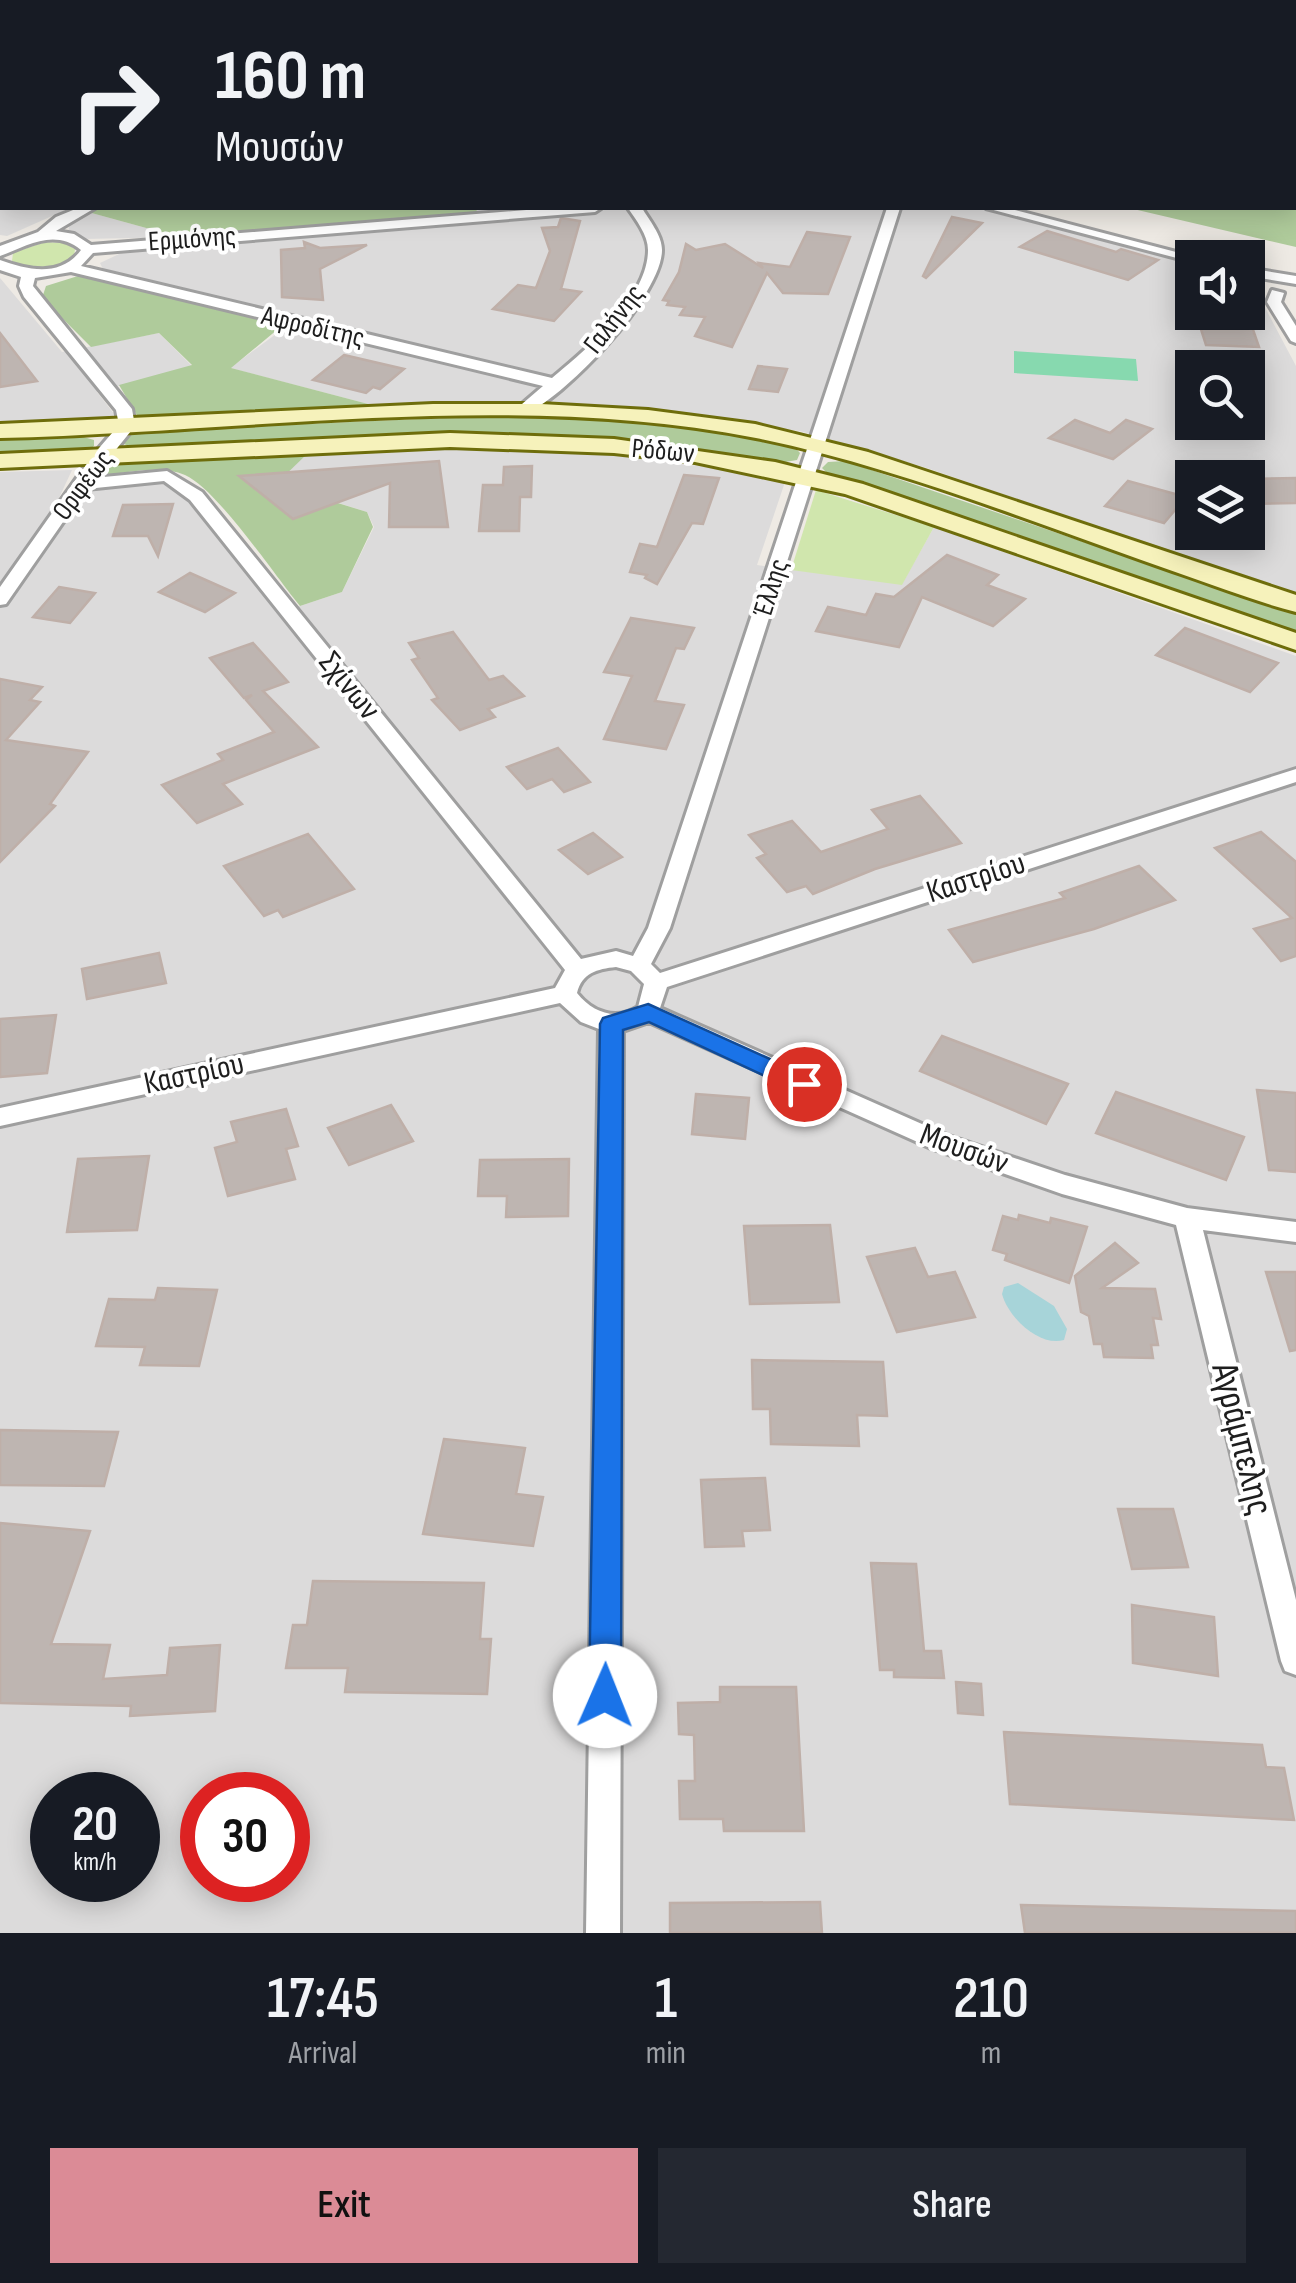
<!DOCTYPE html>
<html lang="en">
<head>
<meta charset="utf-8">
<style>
  body { margin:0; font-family:"Sofia Sans Condensed",sans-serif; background:#242831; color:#f1f3f6; height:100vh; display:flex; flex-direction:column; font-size:38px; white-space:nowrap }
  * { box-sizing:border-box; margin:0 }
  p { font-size:32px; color:#9ea1a6 }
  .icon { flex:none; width:55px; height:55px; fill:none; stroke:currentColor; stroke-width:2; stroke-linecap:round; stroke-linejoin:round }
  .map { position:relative; height:1933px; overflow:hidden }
  .panel { display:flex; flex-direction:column; background:#171b24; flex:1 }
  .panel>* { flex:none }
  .hud { position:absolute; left:0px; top:0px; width:1298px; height:210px; box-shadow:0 5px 25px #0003; background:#171b24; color:#f1f3f6; overflow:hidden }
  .buttons { position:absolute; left:1175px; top:240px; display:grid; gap:20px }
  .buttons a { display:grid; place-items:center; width:90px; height:90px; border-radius:0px; background:#171b24; box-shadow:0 5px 25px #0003; font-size:50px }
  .speed { position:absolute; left:30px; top:1772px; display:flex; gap:20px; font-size:50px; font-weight:700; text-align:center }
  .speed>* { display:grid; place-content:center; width:130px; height:130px; border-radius:50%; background:#171b24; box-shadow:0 5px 25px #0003; line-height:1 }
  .speed small { font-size:25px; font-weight:400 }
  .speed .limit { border:15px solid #d22; background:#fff; color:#111 }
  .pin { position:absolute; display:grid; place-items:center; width:85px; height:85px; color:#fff; margin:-42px; border:5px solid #fff; border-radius:50%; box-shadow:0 2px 10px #0007 }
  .me { position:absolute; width:110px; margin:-55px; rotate:1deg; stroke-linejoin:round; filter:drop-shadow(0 0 8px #0008) }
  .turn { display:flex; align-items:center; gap:35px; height:210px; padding:0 50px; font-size:45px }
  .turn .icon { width:130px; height:130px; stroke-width:2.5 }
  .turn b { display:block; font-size:70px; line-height:85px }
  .eta { display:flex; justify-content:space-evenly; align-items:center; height:170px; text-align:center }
  .eta b { font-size:60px; font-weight:600; line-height:70px }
  .button { display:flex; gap:20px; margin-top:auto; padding:20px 50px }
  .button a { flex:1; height:115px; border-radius:0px; background:#db8b96; color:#111; font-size:40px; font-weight:600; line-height:115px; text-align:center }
  .button a+a { background:#242831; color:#f1f3f6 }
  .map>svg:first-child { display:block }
</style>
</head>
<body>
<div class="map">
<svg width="1296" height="1933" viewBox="0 0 1296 1933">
  <rect width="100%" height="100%" fill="#eeeae4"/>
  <g fill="#dcdbdb" fill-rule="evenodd">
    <path d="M0 80 2 208H70L7 236 0 235Z"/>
    <path d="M476 208H976L1192 264V312H1248V282L1251 283 1262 289 1261 300 1296 366V596L927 468 800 431 661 413 526 402 372 405 230 368 295 320 105 273 100 263 134 247 480 220ZM1192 368H1248V422H1192ZM1192 478H1248V532H1192Z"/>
    <path d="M88 212 179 237 86 239 68 232 70 223Z"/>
    <path d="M0 278 62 352 159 333 192 366 97 392 115 415 93 425 0 427Z"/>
    <path d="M364 450H483L607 455 706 467 785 482 757 565 902 584 934 527 1296 656V1933H0V472L72 470 59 498 121 482 154 480 171 485 194 501 279 613 342 592 374 527 367 512 275 483 306 455ZM52 1795H138V1880H52ZM202 1795H288V1880H202Z"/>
  </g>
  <g fill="#d0e6ad">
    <path d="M45 242 64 243 75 249 74 257C55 269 33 273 12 261L13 253Z"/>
    <path d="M816 490 934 527 902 585 791 570Z"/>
  </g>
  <g fill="#afcb9b">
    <path d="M120 0H684L129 2Z"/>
    <path d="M1296 28V247L1129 208H1295Z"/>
    <path d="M97 208H476L478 215 179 237 88 212Z"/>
    <path d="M78 276 284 324 231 368 372 405 138 417 119 385 192 365 159 333 91 347 42 298 46 286Z"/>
    <path d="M468 417C516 417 780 422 800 453L797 460 785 462 657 443 548 437 137 449 121 443 124 437 137 431Z"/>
    <path d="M80 436 94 440V446L86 452 0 455V437Z"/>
    <path d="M306 455 276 484 367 512 373 527 342 592 300 606C275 576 217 489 185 475 160 464 125 473 99 476L108 462Z"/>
    <path d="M845 461 1296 614V635L830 476 822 468 828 462Z"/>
  </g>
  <path fill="#87d9af" d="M1014 351 1136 359 1138 381 1014 373Z"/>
  <path fill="#a7d4d9" d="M1018 1283 1054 1306 1067 1329 1064 1340C1039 1347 1008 1317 1002 1294L1004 1287Z"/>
  <g fill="#beb5b1" stroke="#bfafa8" stroke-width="2.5">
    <path d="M952 217 982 223 926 278 923 276Z"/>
    <path d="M561 218 580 221 561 289 581 292 554 321 493 309 518 285 536 288 550 251 542 228 558 227Z"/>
    <path d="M1047 231 1116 252 1121 249 1158 260 1128 280 1020 247Z"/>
    <path d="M807 232 850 237 828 294 783 293 767 273 732 347 695 336 705 317 680 315 685 307 667 305 669 301 663 300 679 272 686 244 696 250 725 244 763 268 759 263 790 267Z"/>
    <path d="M304 242 320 248 367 245 320 269 323 300 282 297 281 250 305 248Z"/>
    <path d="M1218 318H1249L1259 347 1206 345 1199 323H1220Z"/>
    <path d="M0 333 37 381 0 387Z"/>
    <path d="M344 355 404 369 380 389 373 387 366 393 313 380Z"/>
    <path d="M758 366 787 369 778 392 749 389Z"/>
    <path d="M1075 420 1110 433 1126 420 1152 429 1113 459 1049 438Z"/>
    <path d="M439 461 448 527H389L390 483 293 519 239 476Z"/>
    <path d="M532 466 531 497H520L519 531H479L483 485H503L504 467Z"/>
    <path d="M684 475 719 478 703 524 692 523 657 584 645 578 647 575 630 572 640 544 657 547Z"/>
    <path d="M1296 478V503L1248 504V479Z"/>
    <path d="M1128 481 1186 497 1164 523 1105 506Z"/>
    <path d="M173 504 158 556 148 536H113L123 505Z"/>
    <path d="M947 555 998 575 987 585 1025 599 993 626 922 597 899 647 816 631 828 607 866 615 876 594 894 597Z"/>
    <path d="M190 573 235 593 205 612 159 592Z"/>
    <path d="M59 587 95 593 70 623 33 617Z"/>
    <path d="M631 618 694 628 684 649 676 648 655 701 684 705 666 749 604 739 632 676 604 672Z"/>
    <path d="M1185 628 1278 663 1250 692 1156 655Z"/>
    <path d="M453 632 489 680 503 676 524 696 488 709 495 717 460 730 432 700 438 698 412 660 419 658 409 643Z"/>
    <path d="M253 643 288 682 263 691 318 747 223 784 242 804 197 823 162 785 223 760 218 754 274 732 246 700 252 695 244 698 210 658Z"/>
    <path d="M0 679 42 687 30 700 40 702 6 740 88 752 50 804 55 806 0 862Z"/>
    <path d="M558 748 590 782 564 792 552 779 527 789 507 767Z"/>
    <path d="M920 796 961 843 875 869 813 894 806 886 787 892 757 858 766 854 749 835 792 821 821 852 888 829 872 810Z"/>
    <path d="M1261 832 1296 862V956L1281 961 1254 929 1292 918 1215 848Z"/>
    <path d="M593 833 622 857 588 874 559 850Z"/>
    <path d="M308 834 354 889 283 917 278 910 264 916 224 866Z"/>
    <path d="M1139 866 1175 900 1094 929 973 962 949 930 1065 898 1060 893Z"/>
    <path d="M159 953 166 983 87 999 82 969Z"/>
    <path d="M56 1015 47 1073 0 1077V1019Z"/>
    <path d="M942 1036 1068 1084 1046 1124 920 1071Z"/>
    <path d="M1257 1090 1296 1093V1172L1269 1170Z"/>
    <path d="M1116 1092 1244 1137 1226 1180 1096 1133Z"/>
    <path d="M696 1094 749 1098 745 1139 692 1134Z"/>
    <path d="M391 1105 413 1141 349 1165 328 1128Z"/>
    <path d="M286 1109 298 1146 286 1149 295 1179 228 1196 215 1148 237 1142 231 1122Z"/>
    <path d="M149 1156 137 1230 67 1232 78 1159Z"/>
    <path d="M569 1159 568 1216 506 1217 507 1196H478L480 1160Z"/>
    <path d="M1019 1215 1050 1223 1051 1218 1087 1227 1069 1283 1005 1260 1007 1254 993 1250 1003 1216 1018 1220Z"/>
    <path d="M830 1225 839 1302 750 1304 744 1226Z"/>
    <path d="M1115 1243 1138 1263 1102 1288 1155 1289 1161 1319 1153 1318 1158 1345H1151L1153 1358 1104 1357 1102 1344H1094L1089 1316 1081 1312 1075 1276Z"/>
    <path d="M915 1248 928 1277 955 1272 975 1317 897 1332 867 1257Z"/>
    <path d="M1266 1272H1296V1350L1290 1351Z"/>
    <path d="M158 1288 217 1290 199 1366 140 1365 145 1347 96 1346 109 1299 155 1300Z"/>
    <path d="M752 1360 883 1362 887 1416 857 1415 859 1446 771 1444 770 1409H753Z"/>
    <path d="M0 1430 118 1432 104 1486 0 1485Z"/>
    <path d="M444 1439 525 1448 516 1494 543 1497 533 1546 423 1534Z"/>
    <path d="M765 1478 770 1530 742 1531 744 1546 705 1547 701 1480Z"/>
    <path d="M1118 1509H1173L1188 1567 1132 1569Z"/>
    <path d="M0 1523 90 1531 51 1644 110 1645 103 1679 167 1675 170 1648 220 1645 215 1711 130 1716 131 1706 0 1703Z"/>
    <path d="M871 1563 916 1564 924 1651H941L944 1678 894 1677V1670H880Z"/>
    <path d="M313 1581 484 1583 480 1639H491L487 1694 345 1692 348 1668H286L293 1625H307Z"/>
    <path d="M1132 1605 1214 1617 1218 1676 1133 1663Z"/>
    <path d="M956 1682 981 1684 983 1715 958 1713Z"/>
    <path d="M720 1687H796L804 1831H724L723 1819H680L679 1781H695L694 1735 679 1734 678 1703 720 1702Z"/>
    <path d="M1004 1732 1262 1745 1266 1767 1284 1768 1294 1820 1010 1804Z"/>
    <path d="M820 1902 822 1933H670V1903Z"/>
    <path d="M1021 1905 1296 1911V1933H1025Z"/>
  </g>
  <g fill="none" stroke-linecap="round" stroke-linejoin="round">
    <defs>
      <g id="street">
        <path d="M0 71 2 72V78L0 79Z"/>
        <path d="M78 208H95L56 231 74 234 91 245 551 208H601L595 212 93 253 81 266 552 378C586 350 648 298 648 250 648 235 636 220 628 208H642C649 220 662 235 662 250 662 296 563 400 523 415L515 410 543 386 71 272 35 278 33 286 132 409 135 426 93 478 167 471 202 492 581 959 616 951 633 956 648 928 887 208H900L670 928 651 964 660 973 1296 769V782L667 987 660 1008 949 1136 1065 1175 1187 1208 1296 1222V1242L1203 1230 1296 1600V1675L1285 1671 1281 1661 1176 1225 1062 1194 931 1148 649 1022 623 1031 620 1933H586L599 1029 581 1022 560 1003 0 1126V1108L555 988 565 970 190 500 164 481 86 489 6 604 0 605V587L93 455 119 425 116 410 24 297 19 286 21 277 0 270V260C28 270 60 278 81 250 54 228 27 246 0 256V246L38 232 56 217ZM616 967 631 971 644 984 638 1007C616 1021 593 1013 577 993 582 973 597 969 616 967Z"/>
        <path d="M986 208H1007L1199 258H1192V262Z"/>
        <path d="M1248 268 1296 276V284L1248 276Z"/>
        <path d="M1272 290 1284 293 1281 302 1296 326V343L1291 341 1267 302Z"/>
      </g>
      <g id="secondary">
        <path d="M433 404H541L648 410 755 424 868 452 1296 595V612C1257 602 1219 587 1181 574 1045 527 896 466 756 438 512 390 247 432 0 438V424Z"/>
        <path d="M450 433 614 439 775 462 863 484 1296 633V650L845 494 695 462 614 453 450 447 0 468V454Z"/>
      </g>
    </defs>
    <use href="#street" stroke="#9f9f9f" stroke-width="6"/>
    <use href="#secondary" stroke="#6e6d0b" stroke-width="6"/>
    <use href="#street" fill="#fff" fill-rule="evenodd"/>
    <use href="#secondary" fill="#f6f2bb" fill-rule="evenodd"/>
  </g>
  <path fill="#1a73e8" stroke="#114b97" stroke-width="2.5" d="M648 1004 812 1078 816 1084 812 1090H795L649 1022 623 1030 621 1696 616 1706 605 1711 594 1706 589 1696 600 1024 603 1018Z"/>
  <g text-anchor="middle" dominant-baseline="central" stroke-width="8" stroke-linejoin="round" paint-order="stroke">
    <g font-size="28" fill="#1e1e1e" stroke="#fff">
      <text transform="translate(192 239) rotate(-4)">Ερμιόνης</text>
      <text transform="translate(614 319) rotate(-52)">Γαλήνης</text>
      <text transform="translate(313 327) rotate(13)">Αφροδίτης</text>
      <text transform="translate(663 451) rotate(5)">Ρόδων</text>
      <text transform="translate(83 485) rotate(-53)">Ορφέως</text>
      <text transform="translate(771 588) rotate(-72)">Έλλης</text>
    </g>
    <g font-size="32" fill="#1e1e1e" stroke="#fff">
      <text transform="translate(349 686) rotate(51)">Σχίνων</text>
      <text transform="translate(976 878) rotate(-18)">Καστρίου</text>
      <text transform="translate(194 1074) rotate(-12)">Καστρίου</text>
      <text transform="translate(964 1149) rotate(20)">Μουσών</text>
    </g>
    <g font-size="38" fill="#1e1e1e" stroke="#fff">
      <text transform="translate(1242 1439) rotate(76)">Αγράμπελης</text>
    </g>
  </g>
</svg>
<div class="buttons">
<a><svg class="icon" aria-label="sound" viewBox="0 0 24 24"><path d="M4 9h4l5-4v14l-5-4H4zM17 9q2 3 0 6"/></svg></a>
<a><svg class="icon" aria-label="search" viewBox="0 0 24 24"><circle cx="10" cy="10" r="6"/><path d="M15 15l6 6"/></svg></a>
<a><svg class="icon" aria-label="layers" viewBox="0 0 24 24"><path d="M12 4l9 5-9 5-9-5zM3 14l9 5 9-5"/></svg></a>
</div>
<div class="speed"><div>20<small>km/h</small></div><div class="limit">30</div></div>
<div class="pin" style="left:804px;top:1084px;background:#d93025"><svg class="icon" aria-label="arrive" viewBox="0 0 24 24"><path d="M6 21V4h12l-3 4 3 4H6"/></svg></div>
<svg class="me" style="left:605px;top:1696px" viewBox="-20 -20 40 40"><circle r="19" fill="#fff"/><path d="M0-13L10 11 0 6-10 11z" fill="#1a73e8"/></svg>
<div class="hud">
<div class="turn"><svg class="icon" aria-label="right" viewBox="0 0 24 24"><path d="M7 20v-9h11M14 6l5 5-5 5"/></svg><div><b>160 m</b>Μουσών</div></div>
</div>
</div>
<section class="panel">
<div class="eta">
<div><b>17:45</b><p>Arrival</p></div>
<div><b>1</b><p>min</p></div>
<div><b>210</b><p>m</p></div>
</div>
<div class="button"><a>Exit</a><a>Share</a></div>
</section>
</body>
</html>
